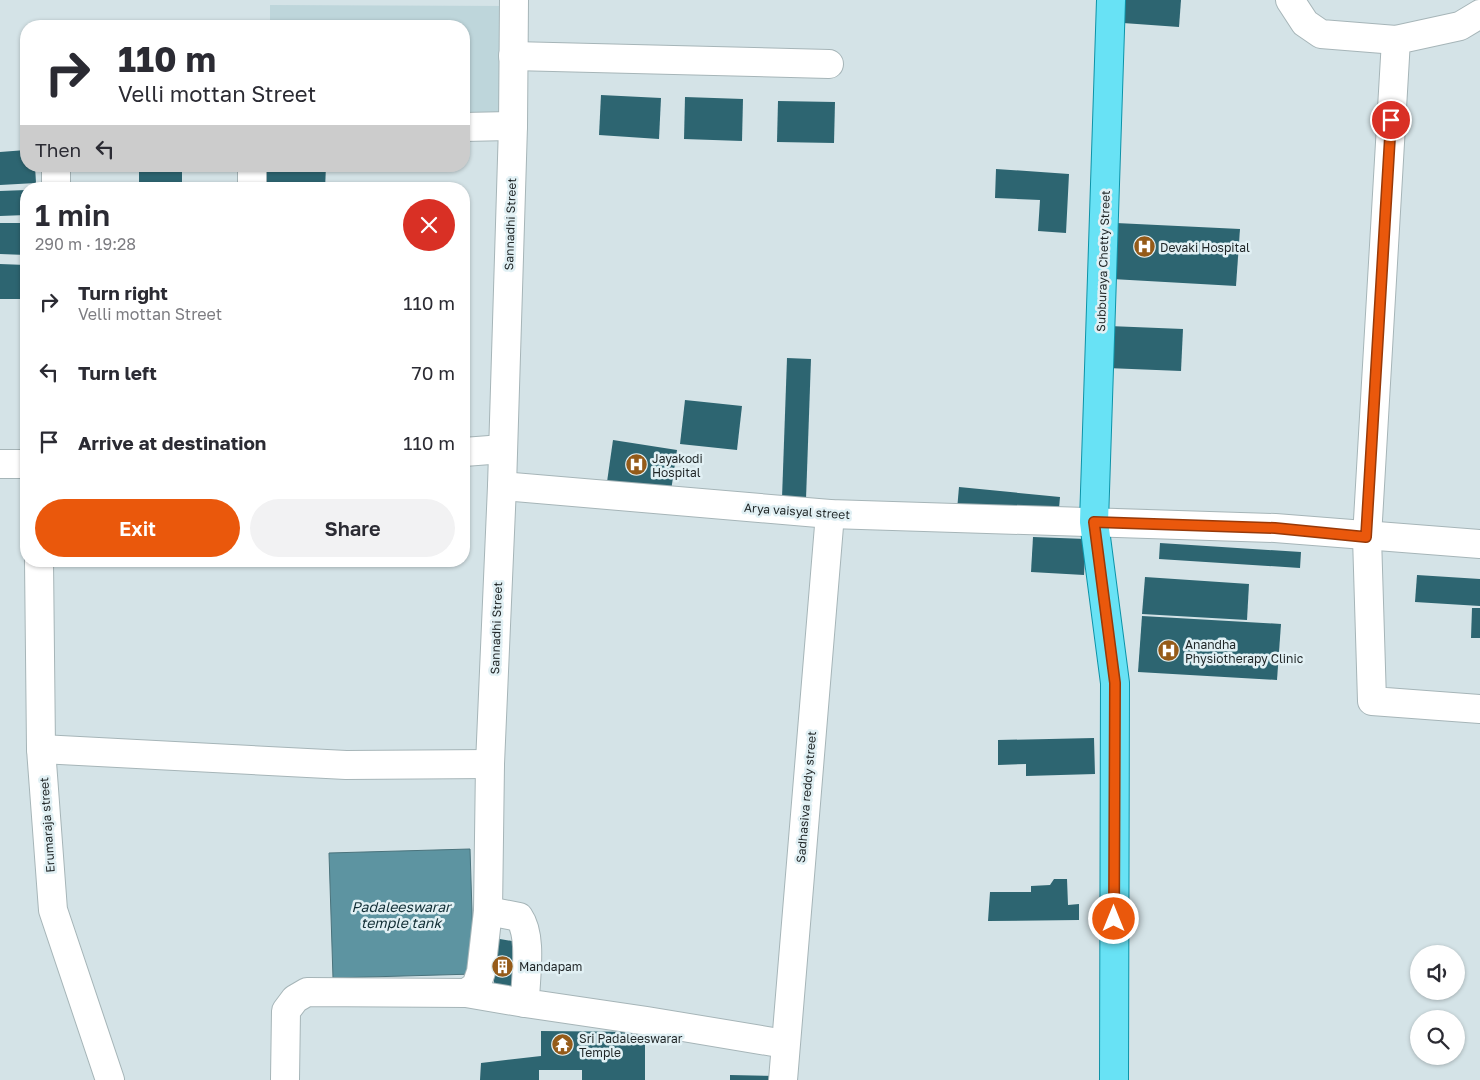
<!DOCTYPE html>
<html lang="en">
<head>
<meta charset="utf-8">
<style>
  body { margin:0; font-family:"Golos Text",sans-serif; background:#f2f2f3; color:#2b2b33; height:100vh; display:flex; flex-direction:column; font-size:19px; white-space:nowrap }
  * { box-sizing:border-box; margin:0 }
  p { font-size:16px; color:#7c7c81 }
  .icon { flex:none; width:28px; height:28px; fill:none; stroke:currentColor; stroke-width:2; stroke-linecap:round; stroke-linejoin:round }
  .map { position:relative; flex:1; overflow:hidden }
  .drawer { position:absolute; left:20px; top:182px; width:450px; height:385px; display:flex; flex-direction:column; background:#fff; border-radius:20px; box-shadow:0 1px 4px #0004 }
  .drawer>* { flex:none }
  .top-card { position:absolute; left:20px; top:20px; width:450px; height:152px; border-radius:20px; box-shadow:0 1px 4px #0004; background:#fff; color:#2b2b33; overflow:hidden }
  .tools { position:absolute; left:1410px; top:945px; display:grid; gap:10px }
  .tools a { display:grid; place-items:center; width:55px; height:55px; border-radius:50%; background:#fff; box-shadow:0 1px 4px #0004; font-size:25px }
  .pin { position:absolute; display:grid; place-items:center; width:42px; height:42px; color:#fff; margin:-21px; border:2px solid #fff; border-radius:50%; box-shadow:0 1px 5px #0007 }
  .me { position:absolute; width:55px; margin:-28px; rotate:0deg; stroke-linejoin:round; filter:drop-shadow(0 0 4px #0008) }
  .turn { display:flex; align-items:center; gap:18px; height:105px; padding:0 15px; font-size:22px }
  .turn .icon { width:65px; height:65px; stroke-width:2.5 }
  .turn b { display:block; font-size:35px; line-height:42px }
  .then { display:flex; align-items:center; height:48px; padding:0 15px; background:#0003; gap:10px; font-size:19px }
  .round { display:grid; place-items:center; flex:none; width:52px; height:52px; border-radius:26px; background:#f2f2f3 }
  .overview { display:flex; align-items:center; justify-content:space-between; height:85px; padding:0 15px }
  h1 { font-size:30px; font-weight:600; line-height:38px }
  .cta { display:flex; gap:10px; margin-top:auto; padding:10px 15px }
  .cta a { flex:1; height:58px; border-radius:30px; background:#ea580c; color:#fff; font-size:20px; font-weight:600; line-height:58px; text-align:center }
  .cta a+a { background:#f2f2f3; color:#2b2b33 }
  ul { padding:0; list-style:none }
  li { display:flex; align-items:center; gap:15px; height:70px; padding:0 15px }
  li div { flex:1 }
  li b { display:block; font-size:19px }
  li em { font-style:normal }
  .map>svg:first-child { display:block }
</style>
</head>
<body>
<div class="map">
<svg width="1480" height="1080" viewBox="0 0 1480 1080">
  <rect width="100%" height="100%" fill="#d4e3e7"/>
  <path fill="#bed6db" d="M270 5 511 6 510 120H464V26H270Z"/>
  <path fill="#5d94a1" stroke="#4a737c" d="M470 849 474 974 333 978 329 853Z"/>
  <g fill="#2d6571">
    <path d="M1125 0H1181L1179 27 1123 23Z"/>
    <path d="M601 95 661 98 659 139 599 135Z"/>
    <path d="M685 97 743 99 742 141 684 139Z"/>
    <path d="M778 101 835 102 834 143 777 142Z"/>
    <path d="M26 150V166H35L36 183 0 185V152Z"/>
    <rect x="139" y="166" width="43" height="23"/>
    <path d="M267 166H326L325 189H266Z"/>
    <path d="M996 169 1069 174 1066 233 1038 231 1040 200 995 198Z"/>
    <path d="M26 190V215L0 216V191Z"/>
    <path d="M0 223H26V255L0 254Z"/>
    <path d="M1116 223 1240 229 1236 286 1112 279Z"/>
    <path d="M0 264 26 265V299H0Z"/>
    <path d="M1109 326 1183 329 1181 371 1107 368Z"/>
    <path d="M787 358 811 359 806 499 782 498Z"/>
    <path d="M685 400 742 406 737 450 680 444Z"/>
    <path d="M613 440 677 450 671 491 607 482Z"/>
    <path d="M959 487 1060 497 1058 520 957 510Z"/>
    <path d="M1033 537 1086 539 1084 575 1031 572Z"/>
    <path d="M1160 543 1301 552 1300 568 1159 559Z"/>
    <path d="M1417 575 1480 579V606L1415 602Z"/>
    <path d="M1145 577 1249 584 1247 620 1142 614Z"/>
    <path d="M1472 608H1480V638H1471Z"/>
    <path d="M1142 616 1281 624 1277 680 1138 672Z"/>
    <path d="M1094 738 1095 774 1026 776V764L998 765V740Z"/>
    <path d="M1054 879H1067L1068 905 1079 904V920L988 921 990 892H1031V886L1050 885Z"/>
    <path d="M494 938 512 941 514 991 494 996Z"/>
    <path d="M541 1031 645 1032V1080H582V1070H539V1080H480L481 1063 541 1056Z"/>
    <path d="M730 1075 781 1076V1080H730Z"/>
  </g>
  <g fill="none" stroke-linecap="round" stroke-linejoin="round">
    <defs>
      <g id="minor">
        <path d="M1290 0 1305 23 1321 34 1396 40"/>
        <path d="M1480 14 1460 26 1396 40 1367 537 1372 701 1480 709"/>
        <path d="M513 56 829 64"/>
        <path d="M464 127 513 126"/>
        <path d="M56 166V189"/>
        <path d="M252 166V189"/>
        <path d="M464 452 503 449"/>
        <path d="M0 464H26"/>
        <path d="M502 486 830 514 1275 528 1480 544"/>
        <path d="M39 561 41 749 53 910 110 1080"/>
        <path d="M41 749 346 765 490 764"/>
        <path d="M488 911 519 917C533 937 525 979 525 1003L647 1021 785 1044"/>
        <path d="M466 993 525 1003"/>
        <path d="M285 1080 286 1011 295 999 307 992 466 993 476 986 481 972 488 911 490 764 502 486 513 126 514 0"/>
        <path d="M783 1080 830 514"/>
      </g>
      <path id="primary" d="M1111 0 1094 522 1115 683 1114 1080"/>
    </defs>
    <use href="#minor" stroke="#a6b5b8" stroke-width="30"/>
    <use href="#primary" stroke="#0d93a8" stroke-width="30"/>
    <use href="#minor" stroke="#fff" stroke-width="28"/>
    <use href="#primary" stroke="#68e2f5" stroke-width="28"/>
  </g>
  <g fill="none" stroke-linecap="round" stroke-linejoin="round">
    <defs>
      <path id="route" d="M1114 919 1115 683 1094 522 1275 528 1366 537 1391 120"/>
    </defs>
    <use href="#route" stroke="#983908" stroke-width="12"/>
    <use href="#route" stroke="#ea580c" stroke-width="9"/>
  </g>
  <defs>
    <symbol id="hospital-disc" viewBox="-11 -11 22 22"><circle r="9.5" fill="#955b19" stroke="#e1f0f4"/><path d="M-5-5h3v3.5h4V-5h3V5h-3V1.5h-4V5h-3Z" fill="#fff"/></symbol>
    <symbol id="building-disc" viewBox="-11 -11 22 22"><circle r="9.5" fill="#955b19" stroke="#e1f0f4"/><path d="M-4-6H4V6H1V3H-1V6H-4ZM-2.5-4.3h1.7v1.8h-1.7ZM.8-4.3h1.7v1.8H.8ZM-2.5-1h1.7V.8h-1.7ZM.8-1h1.7V.8H.8Z" fill="#fff"/></symbol>
    <symbol id="temple-disc" viewBox="-11 -11 22 22"><circle r="9.5" fill="#955b19" stroke="#e1f0f4"/><path d="M0-6L5-2H3V0L6.5 2.5H4V6H1.5V3h-3V6H-4V2.5H-6.5L-3 0V-2H-5Z" fill="#fff"/></symbol>
  </defs>
  <g fill-rule="evenodd">
    <use href="#hospital-disc" x="1132" y="234" width="25" height="25"/>
    <use href="#hospital-disc" x="624" y="452" width="25" height="25"/>
    <use href="#hospital-disc" x="1156" y="638" width="25" height="25"/>
    <use href="#building-disc" x="490" y="954" width="25" height="25"/>
    <use href="#temple-disc" x="550" y="1032" width="25" height="25"/>
  </g>
  <g text-anchor="middle" dominant-baseline="central" stroke-width="5" stroke-linejoin="round" paint-order="stroke">
    <g font-size="12" fill="#1f2526" stroke="#e1f0f4">
      <text transform="translate(510 224) rotate(-88)">Sannadhi Street</text>
      <text transform="translate(1103 261) rotate(-88)">Subburaya Chetty Street</text>
      <text transform="translate(797 511) rotate(4)">Arya vaisyal street</text>
      <text transform="translate(496 628) rotate(-88)">Sannadhi Street</text>
      <text transform="translate(806 797) rotate(-85)">Sadhasiva reddy street</text>
      <text transform="translate(47 825) rotate(-94)">Erumaraja street</text>
    </g>
    <g font-size="12" fill="#1f2526" stroke="#e1f0f4" text-anchor="start">
      <text x="1160" y="247">Devaki Hospital</text>
      <text x="652" y="458">Jayakodi<tspan x="652" dy="14">Hospital</tspan></text>
      <text x="1185" y="644">Anandha<tspan x="1185" dy="14">Physiotherapy Clinic</tspan></text>
      <text x="519" y="966">Mandapam</text>
      <text x="579" y="1038">Sri Padaleeswarar<tspan x="579" dy="14">Temple</tspan></text>
    </g>
    <g font-size="14" font-style="italic" fill="#112e35" stroke="#e1f0f4">
      <text x="401" y="906">Padaleeswarar<tspan x="401" dy="16">temple tank</tspan></text>
    </g>
  </g>
</svg>
<div class="tools">
<a><svg class="icon" aria-label="sound" viewBox="0 0 24 24"><path d="M4 9h4l5-4v14l-5-4H4zM17 9q2 3 0 6"/></svg></a>
<a><svg class="icon" aria-label="search" viewBox="0 0 24 24"><circle cx="10" cy="10" r="6"/><path d="M15 15l6 6"/></svg></a>
</div>
<div class="pin" style="left:1391px;top:120px;background:#d93025"><svg class="icon" aria-label="arrive" viewBox="0 0 24 24"><path d="M6 21V4h12l-3 4 3 4H6"/></svg></div>
<svg class="me" style="left:1114px;top:919px" viewBox="-20 -20 40 40"><circle r="17" fill="#ea580c" stroke="#fff" stroke-width="3"/><path d="M0-11L8 9 0 5-8 9z" fill="#fff"/></svg>
<div class="top-card">
<div class="turn"><svg class="icon" aria-label="right" viewBox="0 0 24 24"><path d="M7 20v-9h11M14 6l5 5-5 5"/></svg><div><b>110 m</b>Velli mottan Street</div></div>
<div class="then">Then<svg class="icon" aria-label="left" viewBox="0 0 24 24"><path d="M17 20v-9H6M10 6l-5 5 5 5"/></svg></div>
</div>
<section class="drawer">
<div class="overview"><div><h1>1 min</h1><p>290 m · 19:28</p></div><a class="round" style="background:#d93025;color:#fff"><svg class="icon" aria-label="close" viewBox="0 0 24 24"><path d="M6 6l12 12M18 6L6 18"/></svg></a></div>
<ul>
<li><svg class="icon" aria-label="right" viewBox="0 0 24 24"><path d="M7 20v-9h11M14 6l5 5-5 5"/></svg><div><b>Turn right</b><p>Velli mottan Street</p></div><em>110 m</em></li>
<li><svg class="icon" aria-label="left" viewBox="0 0 24 24"><path d="M17 20v-9H6M10 6l-5 5 5 5"/></svg><div><b>Turn left</b></div><em>70 m</em></li>
<li><svg class="icon" aria-label="arrive" viewBox="0 0 24 24"><path d="M6 21V4h12l-3 4 3 4H6"/></svg><div><b>Arrive at destination</b></div><em>110 m</em></li>
</ul>
<div class="cta"><a>Exit</a><a>Share</a></div>
</section>
</div>
</body>
</html>
